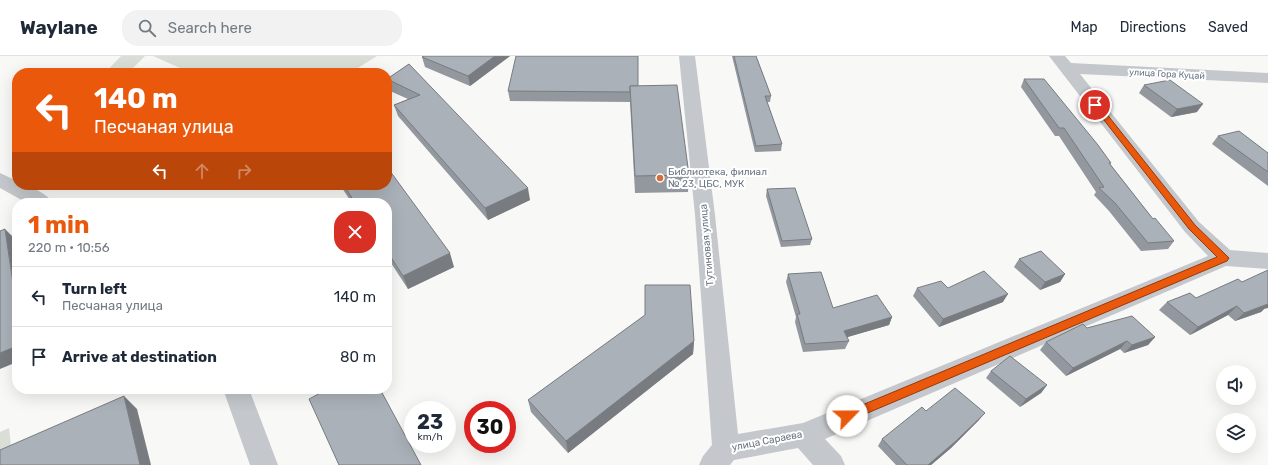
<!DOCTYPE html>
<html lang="en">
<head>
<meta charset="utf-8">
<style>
  body { margin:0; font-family:Rubik,sans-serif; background:#f2f2f3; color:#1f2937; height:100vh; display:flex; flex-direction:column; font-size:15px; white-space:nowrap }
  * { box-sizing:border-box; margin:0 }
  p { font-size:13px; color:#747a83 }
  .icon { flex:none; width:22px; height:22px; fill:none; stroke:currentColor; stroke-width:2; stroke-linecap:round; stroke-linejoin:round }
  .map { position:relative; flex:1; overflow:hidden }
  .side { position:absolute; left:12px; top:142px; width:380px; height:196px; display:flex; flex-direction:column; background:#fff; border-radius:16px; box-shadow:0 4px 16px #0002 }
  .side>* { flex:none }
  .top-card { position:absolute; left:12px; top:12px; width:380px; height:122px; border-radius:16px; box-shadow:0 4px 16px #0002; background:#ea580c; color:#fff; overflow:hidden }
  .tools { position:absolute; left:1216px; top:309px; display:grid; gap:8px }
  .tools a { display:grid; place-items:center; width:40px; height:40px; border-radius:50%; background:#fff; box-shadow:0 4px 16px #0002; font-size:20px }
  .speed { position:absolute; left:404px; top:345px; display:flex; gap:8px; font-size:20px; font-weight:700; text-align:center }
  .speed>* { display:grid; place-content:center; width:52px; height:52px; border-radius:50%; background:#fff; box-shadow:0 4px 16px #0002; line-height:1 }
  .speed small { font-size:10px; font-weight:400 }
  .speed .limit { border:6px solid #d22; background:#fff; color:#111 }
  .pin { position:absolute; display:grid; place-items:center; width:34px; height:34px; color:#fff; margin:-17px; border:2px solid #fff; border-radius:50%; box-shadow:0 1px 4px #0007 }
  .me { position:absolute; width:44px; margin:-22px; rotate:67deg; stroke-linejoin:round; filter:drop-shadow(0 0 3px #0008) }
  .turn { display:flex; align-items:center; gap:14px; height:84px; padding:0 16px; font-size:18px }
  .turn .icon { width:52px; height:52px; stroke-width:2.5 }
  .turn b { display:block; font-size:28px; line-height:34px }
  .lanes { display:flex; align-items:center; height:38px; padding:0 16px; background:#0003; justify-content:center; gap:20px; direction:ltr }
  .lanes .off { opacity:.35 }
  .round { display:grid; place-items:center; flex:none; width:42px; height:42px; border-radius:16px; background:#f2f2f3 }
  .summary { display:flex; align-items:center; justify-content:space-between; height:68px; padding:0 16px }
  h1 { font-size:24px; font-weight:700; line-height:30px; color:#ea580c }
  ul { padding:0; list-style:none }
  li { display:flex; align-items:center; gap:12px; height:60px; padding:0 16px; border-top:1px solid #e0e1e3 }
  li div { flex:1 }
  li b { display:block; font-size:15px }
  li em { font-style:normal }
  header { display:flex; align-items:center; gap:24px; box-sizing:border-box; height:56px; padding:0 20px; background:#fff; border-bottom:1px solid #e0e1e3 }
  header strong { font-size:19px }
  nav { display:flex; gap:22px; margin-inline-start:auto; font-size:14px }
  .search { width:280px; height:36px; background:#f2f2f3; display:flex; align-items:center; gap:10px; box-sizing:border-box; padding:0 14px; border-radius:16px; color:#747a83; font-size:15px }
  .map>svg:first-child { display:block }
</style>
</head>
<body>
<header>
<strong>Waylane</strong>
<div class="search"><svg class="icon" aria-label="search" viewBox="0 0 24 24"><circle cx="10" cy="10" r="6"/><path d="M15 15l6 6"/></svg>Search here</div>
<nav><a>Map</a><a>Directions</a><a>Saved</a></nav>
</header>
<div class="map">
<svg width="1268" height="409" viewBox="0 0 1268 409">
  <rect width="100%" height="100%" fill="#f8f8f6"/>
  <g fill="#d9dfd7">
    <path d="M121 0H145L132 13 130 17H105Z"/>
    <path d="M153 0H377L350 17H191Z"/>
    <path d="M9 372 13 409H0V376Z"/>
  </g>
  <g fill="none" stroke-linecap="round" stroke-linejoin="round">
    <g fill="#c4c7cb" fill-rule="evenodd">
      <path d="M679 0H695L715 159 738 378 803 367 1208 200 1185 176 1049 0H1065L1071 7 1268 17V27L1080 18 1199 166 1230 194 1268 197V213L1226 210 825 383 841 400 845 409H813L798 392 734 404 730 409H699L703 400 712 389 695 159Z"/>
      <path d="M0 117 17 125V129C29 129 47 137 53 147H27L0 132Z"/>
      <path d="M223 333H249L278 409H250Z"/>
    </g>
  </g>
  <g fill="#93989e">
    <path d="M424 0H510L470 30 425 11 422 1Z"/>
    <path d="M732 0H756L771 40 770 46H767L782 88 781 95 755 96Z"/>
    <path d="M409 8 530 144 488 164 398 60 394 49 408 43 390 35 387 23Z"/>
    <path d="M1024 23 1111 107 1110 108 1153 163 1174 185 1168 193 1141 195 1109 155 1094 139 1096 136 1059 80H1055L1021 31Z"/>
    <path d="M1144 29 1197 56 1171 61 1139 37Z"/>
    <path d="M638 30 689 119 688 136 635 137 630 46 510 45 508 35Z"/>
    <path d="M1218 80 1268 97V130L1212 88Z"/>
    <path d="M340 129H387L454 211 408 233 387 201V147H352Z"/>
    <path d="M767 133 812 183 810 189 781 191 766 140Z"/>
    <path d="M1019 203 1065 218 1060 226 1040 234 1014 211Z"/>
    <path d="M788 218 833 252 892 261 889 269 847 281 849 285 845 293 803 296 795 266 796 261 786 226Z"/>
    <path d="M645 229 694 285 693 298 568 397 531 356 528 344 645 260Z"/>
    <path d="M917 232H948L1003 246 939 271 913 240Z"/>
    <path d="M1196 242 1264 253 1261 256 1235 265 1228 259 1190 279 1159 254 1167 246Z"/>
    <path d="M1087 272 1155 281 1148 289 1124 297 1120 293 1066 320 1040 294 1046 286Z"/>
    <path d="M991 315 1047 329 1041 337 1020 351 986 322Z"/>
    <path d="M926 355 979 364 951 392 931 409H896L878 390 882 383Z"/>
  </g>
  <g fill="#787c81">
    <path d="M495 0H510L470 30 468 20Z"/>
    <path d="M1203 48 1197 56 1171 61 1177 53Z"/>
    <path d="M528 132 530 144 488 164 485 152Z"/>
    <path d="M5 173 16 184 17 193V254Z"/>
    <path d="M450 197 454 211 408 233 403 220Z"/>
    <path d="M1065 218 1060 226 1040 234 1045 226Z"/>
    <path d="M1008 238 1003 246 939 271 943 263Z"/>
    <path d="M1268 247V252L1264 253 1261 256 1235 265 1244 257Z"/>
    <path d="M1237 250 1228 259 1190 279 1198 271Z"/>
    <path d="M892 261 889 269 841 283 844 275Z"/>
    <path d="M1155 281 1148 289 1124 297 1132 289Z"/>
    <path d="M694 285 693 298 568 397 566 385Z"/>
    <path d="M1127 285 1120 293 1066 320 1073 312Z"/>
    <path d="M17 290V306L0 313V297Z"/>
    <path d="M1047 329 1041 337 1020 351 1026 343Z"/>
    <path d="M124 340 137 353 151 409H140Z"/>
    <path d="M985 357 979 364 951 392 931 409H928Z"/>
  </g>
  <g fill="#abb1b8" stroke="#787c81">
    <path d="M424 0H495L468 20 422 1Z"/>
    <path d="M516 0H638V30H630V36L508 35Z"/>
    <path d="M734 0H756L771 40H765L782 88 756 90Z"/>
    <path d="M409 8 528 132 485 152 394 49 420 39 387 23Z"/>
    <path d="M1024 23H1044L1098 89 1111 107H1109L1153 163 1155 162 1174 185 1148 187 1115 147 1099 132 1104 131 1064 72H1059Z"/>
    <path d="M1170 24 1203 48 1177 53 1144 29Z"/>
    <path d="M677 29 689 119 635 120 630 30Z"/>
    <path d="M1239 75 1268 97V116L1218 80Z"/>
    <path d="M387 111 450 197 403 220 387 195V147H355L344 129H387Z"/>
    <path d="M795 132 812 183 782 185 767 133Z"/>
    <path d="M284 144 286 147H277Z"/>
    <path d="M5 173 17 254V290L0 297V175Z"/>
    <path d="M1041 195 1065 218 1045 226 1019 203Z"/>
    <path d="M1268 214V248L1244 257 1237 250 1198 271 1167 246 1190 237 1196 242 1238 223 1242 226Z"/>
    <path d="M984 215 1008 238 943 263 917 232 941 225 948 232Z"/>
    <path d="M821 216 833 252 877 239 892 261 844 275 849 285 805 288 797 258H800L788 218Z"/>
    <path d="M645 229H690L694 285 566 385 528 344 645 259Z"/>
    <path d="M1132 260 1155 281 1132 289 1127 285 1073 312 1046 286 1083 268 1087 272Z"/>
    <path d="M1010 300 1047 329 1026 343 991 315Z"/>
    <path d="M955 332 985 357 956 385 928 409H907L882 383 922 351 926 355Z"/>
    <path d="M328 333H380L421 409H339L309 343Z"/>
    <path d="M124 340 140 409H0V394Z"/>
  </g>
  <path fill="#ea580c" stroke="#983908" d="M1093 47H1098L1195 169 1227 200 1229 202 1227 205 851 364 847 365 843 364 842 360 843 357 1217 201 1189 173 1093 50Z"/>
  <circle fill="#d66e38" stroke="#fff" stroke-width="1.5" cx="660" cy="122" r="4"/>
  <g text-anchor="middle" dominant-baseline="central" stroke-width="4" stroke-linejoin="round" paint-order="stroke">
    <g font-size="9" fill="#697584" stroke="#fff">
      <text transform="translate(1167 18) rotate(3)">улица Гора Куцай</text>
    </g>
    <g font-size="10" fill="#697584" stroke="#fff" text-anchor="start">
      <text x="668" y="116">Библиотека, филиал<tspan x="668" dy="12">№ 23, ЦБС, МУК</tspan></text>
    </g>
    <g font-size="10" fill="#697584" stroke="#fff">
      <text transform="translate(707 189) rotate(-95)">Тутиновая улица</text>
      <text transform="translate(767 385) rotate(-11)">улица Сараева</text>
    </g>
  </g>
</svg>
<div class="tools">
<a><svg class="icon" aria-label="sound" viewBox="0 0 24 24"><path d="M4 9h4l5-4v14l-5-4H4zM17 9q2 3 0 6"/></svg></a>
<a><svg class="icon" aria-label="layers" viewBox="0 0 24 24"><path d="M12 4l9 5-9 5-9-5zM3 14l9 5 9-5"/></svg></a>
</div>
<div class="speed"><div>23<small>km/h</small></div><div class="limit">30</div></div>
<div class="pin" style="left:1095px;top:49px;background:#d93025"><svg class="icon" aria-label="arrive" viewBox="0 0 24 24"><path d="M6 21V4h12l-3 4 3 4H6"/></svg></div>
<svg class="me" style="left:847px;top:360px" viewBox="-20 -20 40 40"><circle r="19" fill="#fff"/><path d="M0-13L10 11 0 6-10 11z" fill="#ea580c"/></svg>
<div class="top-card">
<div class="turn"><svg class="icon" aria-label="left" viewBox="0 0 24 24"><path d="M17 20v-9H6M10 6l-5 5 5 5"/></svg><div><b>140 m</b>Песчаная улица</div></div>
<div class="lanes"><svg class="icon" aria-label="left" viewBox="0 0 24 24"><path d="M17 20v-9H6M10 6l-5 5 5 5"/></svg><svg class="icon off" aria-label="ahead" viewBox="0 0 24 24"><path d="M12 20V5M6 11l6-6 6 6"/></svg><svg class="icon off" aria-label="right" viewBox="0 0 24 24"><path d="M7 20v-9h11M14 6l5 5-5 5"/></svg></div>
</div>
<section class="side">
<div class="summary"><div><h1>1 min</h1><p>220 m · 10:56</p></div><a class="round" style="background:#d93025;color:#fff"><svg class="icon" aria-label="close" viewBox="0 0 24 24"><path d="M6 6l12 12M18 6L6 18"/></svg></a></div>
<ul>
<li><svg class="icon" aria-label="left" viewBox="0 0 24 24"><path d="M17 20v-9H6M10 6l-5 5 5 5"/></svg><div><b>Turn left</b><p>Песчаная улица</p></div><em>140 m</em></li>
<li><svg class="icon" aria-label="arrive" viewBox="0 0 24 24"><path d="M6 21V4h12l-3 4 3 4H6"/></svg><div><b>Arrive at destination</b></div><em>80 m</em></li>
</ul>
</section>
</div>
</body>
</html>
